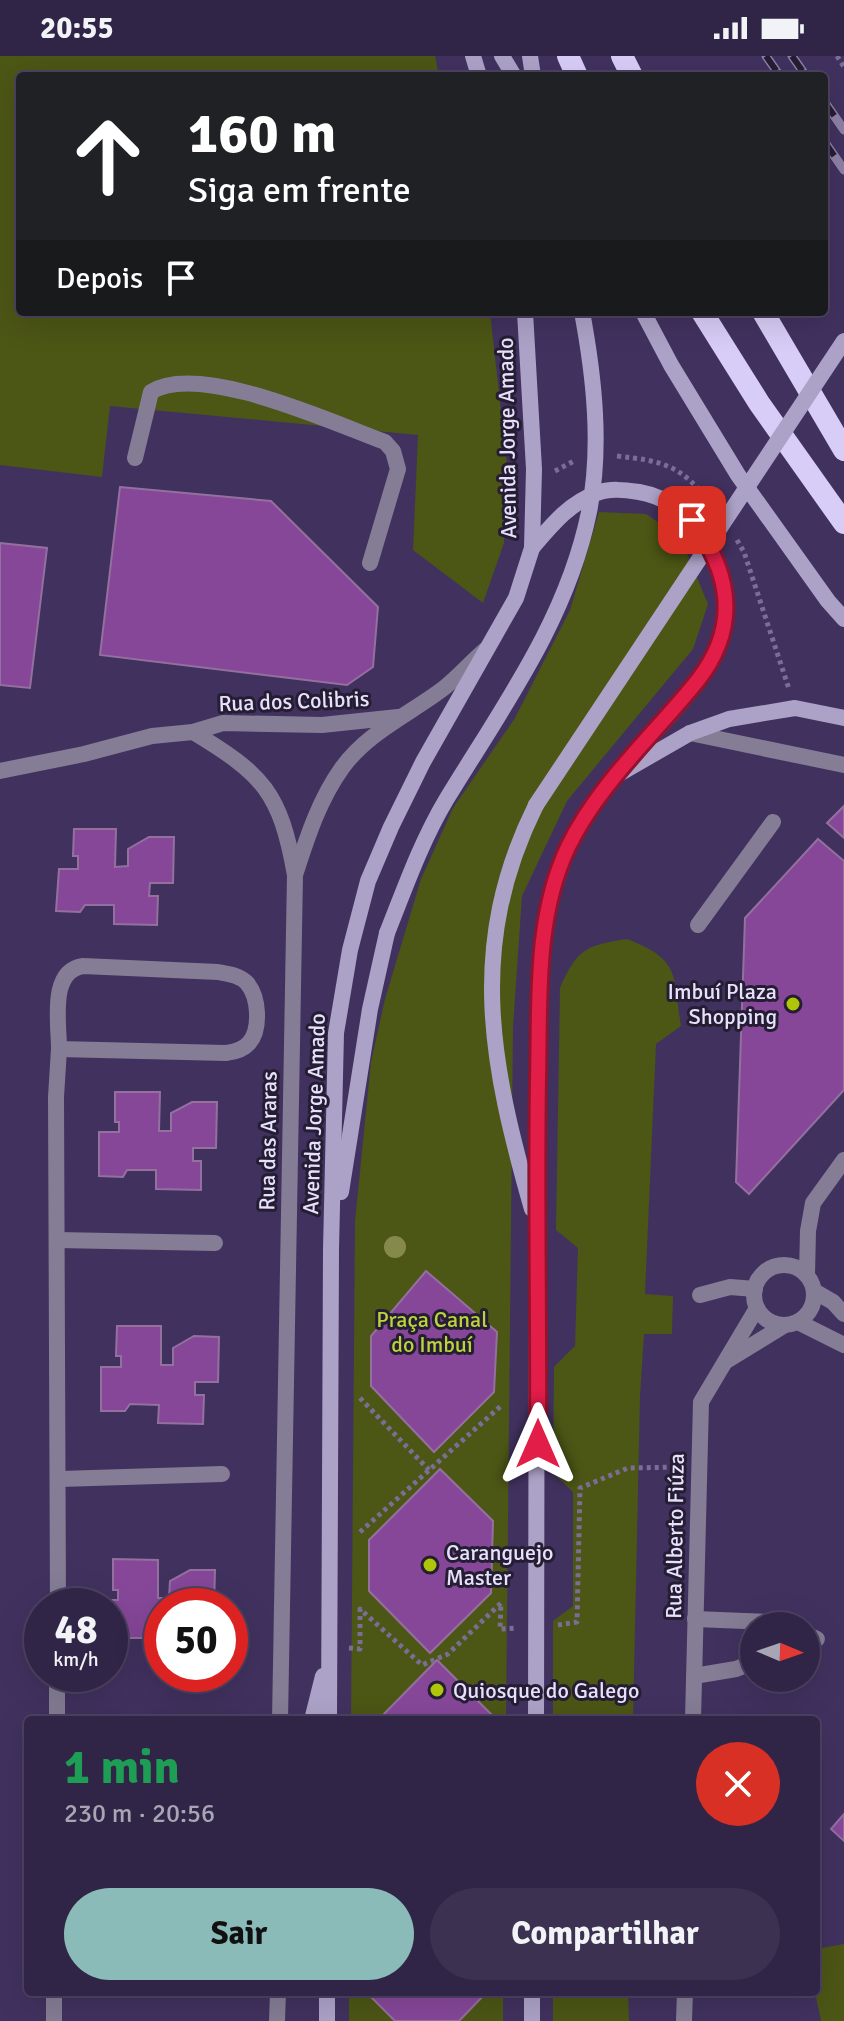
<!DOCTYPE html>
<html lang="pt">
<head>
<meta charset="utf-8">
<style>
  body { margin:0; font-family:Signika,sans-serif; background:#3d3152; color:#f1f3f6; height:100vh; display:flex; flex-direction:column; font-size:30px; white-space:nowrap }
  * { box-sizing:border-box; margin:0 }
  p { font-size:26px; color:#a8a5b4 }
  .icon { flex:none; width:44px; height:44px; fill:none; stroke:currentColor; stroke-width:2; stroke-linecap:round; stroke-linejoin:round }
  .map { position:relative; flex:1; overflow:hidden }
  .side { position:absolute; left:24px; top:1660px; width:796px; height:280px; display:flex; flex-direction:column; background:#312547; border-radius:8px; box-shadow:0 8px 32px #0002,0 0 0 2px #4c4260 }
  .side>* { flex:none }
  .top-card { position:absolute; left:16px; top:16px; width:812px; height:244px; border-radius:8px; box-shadow:0 8px 32px #0002,0 0 0 2px #4c4260; background:#202124; color:#fff; overflow:hidden }
  .needle { width:52px; rotate:92deg }
  .buttons { position:absolute; left:740px; top:1556px; display:grid; gap:16px }
  .buttons a { display:grid; place-items:center; width:80px; height:80px; border-radius:50%; background:#312547; box-shadow:0 8px 32px #0002,0 0 0 2px #4c4260; font-size:40px }
  .speed { position:absolute; left:24px; top:1532px; display:flex; gap:16px; font-size:40px; font-weight:700; text-align:center }
  .speed>* { display:grid; place-content:center; width:104px; height:104px; border-radius:50%; background:#312547; box-shadow:0 8px 32px #0002,0 0 0 2px #4c4260; line-height:1 }
  .speed small { font-size:20px; font-weight:400 }
  .speed .limit { border:12px solid #d22; background:#fff; color:#111 }
  .pin { position:absolute; display:grid; place-items:center; width:68px; height:68px; color:#fff; margin:-34px; border-radius:16px; box-shadow:0 4px 12px #0006 }
  .me { position:absolute; width:88px; margin:-44px; rotate:0deg; stroke-linejoin:round; filter:drop-shadow(0 0 6px #0008) }
  .turn { display:flex; align-items:center; gap:28px; height:168px; padding:0 40px; font-size:36px }
  .turn .icon { width:104px; height:104px; stroke-width:2.5 }
  .turn b { display:block; font-size:56px; line-height:68px }
  .then { display:flex; align-items:center; height:76px; padding:0 40px; background:#0003; gap:16px; font-size:30px }
  .round { display:grid; place-items:center; flex:none; width:84px; height:84px; border-radius:42px; background:#3d3152 }
  .overview { display:flex; align-items:center; justify-content:space-between; height:136px; padding:0 40px }
  h1 { font-size:48px; font-weight:700; line-height:60px; color:#1e9e55 }
  .button { display:flex; gap:16px; margin-top:auto; padding:16px 40px }
  .button a { flex:1; height:92px; border-radius:48px; background:#8bbbb9; color:#111; font-size:32px; font-weight:700; line-height:92px; text-align:center }
  .button a+a { background:#3d3152; color:#f1f3f6 }
  .status { display:flex; justify-content:space-between; align-items:center; height:56px; padding:0 40px; background:#312547; direction:ltr }
  .status svg { height:22px; fill:currentColor }
  .map>svg:first-child { display:block }
</style>
</head>
<body>
<div class="status"><b>20:55</b><svg viewBox="0 0 49 12"><path d="M0 12V9h3v3zM5 12V6h3v6zM10 12V3h3v9zM15 12V0h3v12zM26 1h20v11H26zM47 4h2v5h-2z"/></svg></div>
<div class="map">
<svg width="844" height="1965" viewBox="0 0 844 1965">
  <rect width="100%" height="100%" fill="#41315f"/>
  <g fill="#4c5615">
    <path d="M0 0H435L439 20H20V256H490L508 418 504 487 483 547 413 494 418 379 110 350 102 421 0 409Z"/>
    <path d="M599 456 646 458 680 481 708 548 693 593 567 745 522 840 513 971 506 1664H351L355 1165 371 1006 385 943 421 823 453 752 515 662 570 554Z"/>
    <path d="M627 883C681 904 673 918 681 970L656 988 645 1238 673 1240 672 1278H644L640 1340 633 1664H553V1565L573 1550V1436L553 1417 554 1311 575 1290 578 1192 556 1174 560 932C577 893 586 889 627 883Z"/>
    <path d="M844 1888V1965H821L815 1936 816 1893Z"/>
    <rect x="349" y="1936" width="154" height="29"/>
    <path d="M553 1936H628L629 1965H553Z"/>
  </g>
  <g fill="#864799" stroke="#93709e" stroke-width="2">
    <path d="M120 431 271 445 378 551 373 611 347 629 100 599Z"/>
    <path d="M0 487 47 492 30 632 0 629Z"/>
    <path d="M844 750V782L827 767Z"/>
    <path d="M74 773H116L115 811 128 810V793L149 781H174L173 827H150L149 840H158L157 869 114 868V849H85L80 856 56 855 59 813H78V800H73Z"/>
    <path d="M818 783 844 805V1034L749 1138 736 1126 745 862Z"/>
    <path d="M115 1036H160L159 1075H171V1057L192 1046H217L216 1092H193V1105H201V1134L156 1133V1114H127L123 1121 99 1120V1076H119V1066H115Z"/>
    <path d="M426 1215 497 1276 494 1336 434 1396 371 1330V1280Z"/>
    <path d="M117 1270H161V1309H173V1292L194 1280 219 1281 218 1326H195V1339H204L203 1368 158 1367 159 1349 130 1348 125 1355H101V1311H121V1300H116Z"/>
    <path d="M440 1413 493 1465 491 1537 430 1597 369 1535V1484Z"/>
    <path d="M113 1503 158 1504V1542H169L170 1525 190 1514H215L214 1550H162V1601L155 1600V1582H126L121 1588H110V1550H98V1544H118V1534H113Z"/>
    <path d="M437 1604 497 1664H378Z"/>
    <path d="M844 1758V1785L831 1773Z"/>
    <path d="M366 1936H487L459 1965H395Z"/>
  </g>
  <g fill="none" stroke-linecap="round" stroke-linejoin="round">
    <g stroke="#7b6e96" stroke-width="5" stroke-dasharray="4 4" stroke-linecap="butt">
      <path d="M837 0 844 11"/>
      <path d="M617 400C663 405 681 409 710 447"/>
      <path d="M555 415 574 405"/>
      <path d="M737 484 744 496 789 633"/>
      <path d="M360 1342 429 1414"/>
      <path d="M360 1476 503 1348"/>
      <path d="M558 1569 577 1566 580 1432 628 1412 680 1411"/>
      <path d="M349 1592 360 1593V1553L422 1609 448 1598 501 1547 500 1573 517 1572"/>
    </g>
    <g stroke="#847d95" stroke-width="16">
      <path d="M135 402 151 336C199 305 333 367 385 386L393 395 398 413 370 507"/>
      <path d="M690 677 844 709"/>
      <path d="M698 869 773 766"/>
      <path d="M700 1239 730 1231 755 1233"/>
      <path d="M695 1563 770 1566 785 1570"/>
      <path d="M806 1578 817 1583"/>
      <path d="M694 1620 736 1613 754 1606"/>
    </g>
    <g stroke="#847d95" stroke-width="16">
      <path d="M193 676C264 719 280 736 295 819"/>
      <path d="M0 715 84 698 152 680 193 676 223 667 322 669 398 661"/>
      <path d="M83 910 218 916C229 918 239 919 247 927 259 941 261 973 249 987 243 994 235 996 226 997L59 993C59 967 49 915 83 910Z"/>
      <path d="M57 1184 215 1187"/>
      <path d="M60 1423 222 1418"/>
      <path d="M58 1550 56 1041 59 993"/>
      <path d="M57 1664V1618"/>
      <path d="M54 1965V1936"/>
    </g>
    <g stroke="#847d95" stroke-width="16">
      <circle cx="784" cy="1239" r="30"/>
      <path d="M807 1219 808 1175 813 1147 844 1104"/>
      <path d="M814 1235 833 1246 844 1258"/>
      <path d="M798 1266 844 1289"/>
      <path d="M728 1304 785 1269"/>
      <path d="M280 1664 295 819C307 782 319 744 342 712 368 676 410 658 444 632 458 621 471 606 485 594"/>
      <path d="M693 1664 701 1346 757 1252"/>
      <path d="M277 1965 278 1936"/>
      <path d="M684 1965 685 1936"/>
    </g>
    <g stroke="#aca2c7" stroke-width="16">
      <path d="M473 0 479 20"/>
      <path d="M502 0 514 20"/>
      <path d="M530 0 533 20"/>
      <path d="M643 256 671 309 738 419 828 545 844 563"/>
      <path d="M532 492C551 470 569 447 597 437 610 432 625 434 639 436 704 447 744 530 719 590 703 629 653 677 624 710"/>
      <path d="M341 1136 370 953 387 877"/>
      <path d="M532 1153C491 1009 466 890 536 749"/>
      <path d="M312 1664 323 1620"/>
      <path d="M329 1664 331 1193 336 977 350 894 368 825 391 771 423 706 516 542 532 492 534 413 525 256"/>
      <path d="M536 1664 537 1099 540 917 549 848 567 794 591 749 617 719 690 677 729 663 795 652 844 662"/>
      <path d="M327 1965V1936"/>
      <path d="M532 1965V1936"/>
    </g>
    <g stroke="#d8cdf6" stroke-width="22">
      <path d="M568 0 577 20"/>
      <path d="M622 0 632 20"/>
      <path d="M702 256 759 347 844 467"/>
      <path d="M763 256 844 394"/>
    </g>
    <defs>
      <g id="rail">
        <path d="M766 0 780 20"/>
        <path d="M792 0 806 20"/>
        <path d="M824 45 844 74"/>
        <path d="M824 85 844 114"/>
      </g>
    </defs>
    <use href="#rail" stroke="#8d81a7" stroke-width="9"/>
    <use href="#rail" stroke="#251e33" stroke-width="6" stroke-dasharray="18" stroke-linecap="butt"/>
    <g stroke="#aca2c7" stroke-width="16">
      <path d="M536 749 844 285"/>
      <path d="M387 877C405 832 421 786 446 744 502 652 567 564 589 456 602 391 594 320 582 256"/>
    </g>
  </g>
  <circle fill="#858a4c" cx="395" cy="1191" r="11"/>
  <g fill="none" stroke-linecap="round" stroke-linejoin="round">
    <defs>
      <path id="route" d="M538 1388C539 1267 536 1145 538 1024 540 947 534 863 568 791 599 727 654 679 698 624 740 570 731 517 692 464"/>
    </defs>
    <use href="#route" stroke="#92132f" stroke-width="20"/>
    <use href="#route" stroke="#e11d48" stroke-width="14"/>
  </g>
  <g fill="#aec509" stroke="#251e33" stroke-width="3">
    <circle cx="793" cy="948" r="8"/>
    <circle cx="430" cy="1509" r="8"/>
    <circle cx="437" cy="1634" r="8"/>
  </g>
  <g text-anchor="middle" dominant-baseline="central" stroke-width="6" stroke-linejoin="round" paint-order="stroke">
    <g font-size="22" fill="#e8e1fd" stroke="#251e33">
      <text transform="translate(507 382) rotate(-91)">Avenida Jorge Amado</text>
      <text transform="translate(294 645) rotate(-2)">Rua dos Colibris</text>
      <text transform="translate(314 1058) rotate(-88)">Avenida Jorge Amado</text>
      <text transform="translate(268 1085) rotate(-89)">Rua das Araras</text>
      <text transform="translate(675 1480) rotate(-89)">Rua Alberto Fiúza</text>
    </g>
    <g font-size="22" fill="#e8e1fd" stroke="#251e33" text-anchor="start">
      <text x="777" y="935" text-anchor="end">Imbuí Plaza<tspan x="777" dy="25">Shopping</tspan></text>
      <text x="446" y="1496">Caranguejo<tspan x="446" dy="25">Master</tspan></text>
      <text x="453" y="1634">Quiosque do Galego</text>
    </g>
    <g font-size="22" fill="#bcd33d" stroke="#251e33">
      <text x="432" y="1263">Praça Canal<tspan x="432" dy="25">do Imbuí</tspan></text>
    </g>
  </g>
</svg>
<div class="buttons">
<a><svg class="needle" viewBox="-14 -14 28 28"><path d="M0-13l5 13h-10z" fill="#e53935"/><path d="M0 13l5-13h-10z" fill="#a8a5b4"/></svg></a>
</div>
<div class="speed"><div>48<small>km/h</small></div><div class="limit">50</div></div>
<div class="pin" style="left:692px;top:464px;background:#d93025"><svg class="icon" aria-label="arrive" viewBox="0 0 24 24"><path d="M6 21V4h12l-3 4 3 4H6"/></svg></div>
<svg class="me" style="left:538px;top:1388px" viewBox="-20 -20 40 40"><path d="M0-17L14 15 0 8-14 15z" fill="#e11d48" stroke="#fff" stroke-width="4"/></svg>
<div class="top-card">
<div class="turn"><svg class="icon" aria-label="ahead" viewBox="0 0 24 24"><path d="M12 20V5M6 11l6-6 6 6"/></svg><div><b>160 m</b>Siga em frente</div></div>
<div class="then">Depois<svg class="icon" aria-label="arrive" viewBox="0 0 24 24"><path d="M6 21V4h12l-3 4 3 4H6"/></svg></div>
</div>
<section class="side">
<div class="overview"><div><h1>1 min</h1><p>230 m · 20:56</p></div><a class="round" style="background:#d93025;color:#fff"><svg class="icon" aria-label="close" viewBox="0 0 24 24"><path d="M6 6l12 12M18 6L6 18"/></svg></a></div>
<div class="button"><a>Sair</a><a>Compartilhar</a></div>
</section>
</div>
</body>
</html>
